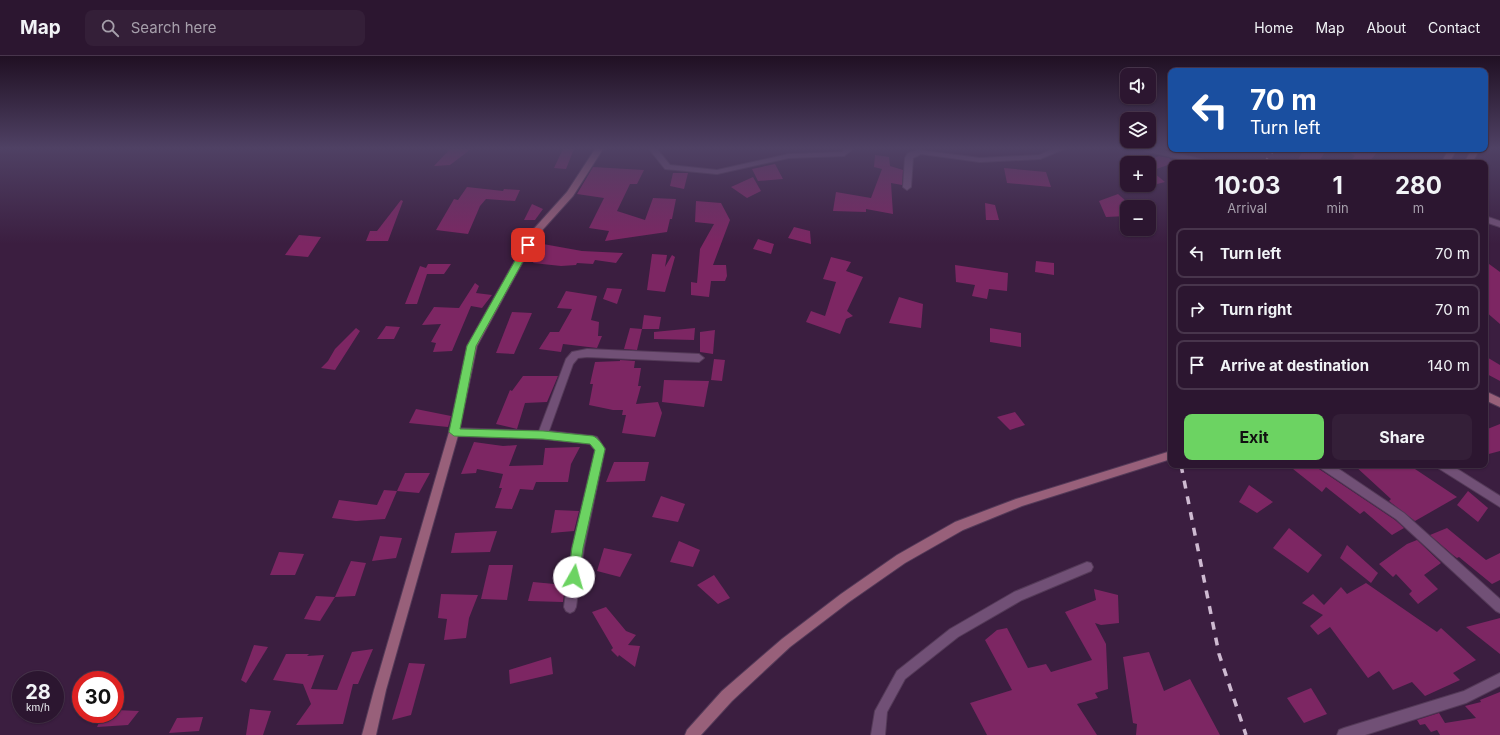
<!DOCTYPE html>
<html lang="en">
<head>
<meta charset="utf-8">
<style>
  body { margin:0; font-family:Inter,sans-serif; background:#341f38; color:#f1f3f6; height:100vh; display:flex; flex-direction:column; font-size:15px; white-space:nowrap }
  * { box-sizing:border-box; margin:0 }
  p { font-size:13px; color:#a69fab }
  .icon { flex:none; width:22px; height:22px; fill:none; stroke:currentColor; stroke-width:2; stroke-linecap:round; stroke-linejoin:round }
  .map { position:relative; flex:1; overflow:hidden }
  .drawer { position:absolute; left:1168px; top:104px; width:320px; height:308px; display:flex; flex-direction:column; background:#2c1630; border-radius:8px; box-shadow:0 1px 3px #0004,0 0 0 1px #48354c }
  .drawer>* { flex:none }
  .guide { position:absolute; left:1168px; top:12px; width:320px; height:84px; border-radius:8px; box-shadow:0 1px 3px #0004,0 0 0 1px #48354c; background:#1a4fa0; color:#fff; overflow:hidden }
  .buttons { position:absolute; left:1120px; top:12px; display:grid; gap:8px }
  .buttons a { display:grid; place-items:center; width:36px; height:36px; border-radius:8px; background:#2c1630; box-shadow:0 1px 3px #0004,0 0 0 1px #48354c; font-size:20px }
  .speed { position:absolute; left:12px; top:615px; display:flex; gap:8px; font-size:20px; font-weight:700; text-align:center }
  .speed>* { display:grid; place-content:center; width:52px; height:52px; border-radius:50%; background:#2c1630; box-shadow:0 1px 3px #0004,0 0 0 1px #48354c; line-height:1 }
  .speed small { font-size:10px; font-weight:400 }
  .speed .limit { border:6px solid #d22; background:#fff; color:#111 }
  .pin { position:absolute; display:grid; place-items:center; width:34px; height:34px; color:#fff; margin:-17px; border-radius:8px; box-shadow:0 2px 6px #0006 }
  .me { position:absolute; width:44px; margin:-22px; rotate:7deg; stroke-linejoin:round; filter:drop-shadow(0 0 3px #0008) }
  .turn { display:flex; align-items:center; gap:14px; height:84px; padding:0 16px; font-size:18px }
  .turn .icon { width:52px; height:52px; stroke-width:2.5 }
  .turn b { display:block; font-size:28px; line-height:34px }
  .eta { display:flex; justify-content:space-evenly; align-items:center; height:68px; text-align:center }
  .eta b { font-size:24px; font-weight:700; line-height:28px }
  .cta { display:flex; gap:8px; margin-top:auto; padding:8px 16px }
  .cta a { flex:1; height:46px; border-radius:8px; background:#6cd362; color:#111; font-size:16px; font-weight:700; line-height:46px; text-align:center }
  .cta a+a { background:#341f38; color:#f1f3f6 }
  ul { padding:0; list-style:none }
  li { display:flex; align-items:center; gap:12px; height:50px; margin:0 8px 6px; padding:0 8px; border:2px solid #48354c; border-radius:8px }
  li div { flex:1 }
  li b { display:block; font-size:15px }
  li em { font-style:normal }
  header { display:flex; align-items:center; gap:24px; box-sizing:border-box; height:56px; padding:0 20px; background:#2c1630; border-bottom:1px solid #48354c }
  header strong { font-size:19px }
  nav { display:flex; gap:22px; margin-inline-start:auto; font-size:14px }
  .search { width:280px; height:36px; background:#341f38; display:flex; align-items:center; gap:10px; box-sizing:border-box; padding:0 14px; border-radius:8px; color:#a69fab; font-size:15px }
  .map>svg:first-child { display:block }
</style>
</head>
<body>
<header>
<strong>Map</strong>
<div class="search"><svg class="icon" aria-label="search" viewBox="0 0 24 24"><circle cx="10" cy="10" r="6"/><path d="M15 15l6 6"/></svg>Search here</div>
<nav><a>Home</a><a>Map</a><a>About</a><a>Contact</a></nav>
</header>
<div class="map">
<svg width="1500" height="679" viewBox="0 0 1500 679">
  <rect width="100%" height="100%" fill="#3b1e40"/>
  <g fill="#7d2663">
    <path d="M450 93H471L450 109 434 110Z"/>
    <path d="M563 93H574L566 113 554 112Z"/>
    <path d="M1304 93H1327L1318 107H1296Z"/>
    <path d="M1343 93H1380L1368 107H1348L1355 100Z"/>
    <path d="M875 99 889 101 890 110 903 114 902 129 891 127 893 158 866 153V156L833 155 836 136 871 142 882 113 874 111Z"/>
    <path d="M1159 100 1169 102 1174 107 1153 114 1149 111V107H1142Z"/>
    <path d="M775 108 783 123 758 125 752 113Z"/>
    <path d="M593 111 644 114 637 128H630L617 155 645 164 653 142 676 143 672 163H670L667 176 605 185 609 175 589 172 604 142 577 138Z"/>
    <path d="M1004 112 1046 116 1051 131 1007 127Z"/>
    <path d="M1149 113 1165 126 1149 130Z"/>
    <path d="M673 117H688L684 133 670 130Z"/>
    <path d="M753 121 761 135 747 142 731 131Z"/>
    <path d="M467 131 503 135 504 133 520 134 515 145 486 143 480 150 468 178 436 174 454 143 458 144Z"/>
    <path d="M1118 138 1127 146V160L1106 161 1099 145Z"/>
    <path d="M401 144 403 145 388 185H366L370 175H377Z"/>
    <path d="M696 145 721 147 730 164 713 209H726L727 220 725 225H711L709 241 691 239V226L697 227 700 193 714 168 695 166Z"/>
    <path d="M985 147 995 149 999 164H986Z"/>
    <path d="M532 148 543 153 535 164H524Z"/>
    <path d="M794 171 810 175 811 188 788 182Z"/>
    <path d="M299 179 321 181 308 201 285 199Z"/>
    <path d="M758 183 774 188 771 198 753 193Z"/>
    <path d="M543 188 582 195 623 197 616 207 595 204 593 208 577 207 576 209 561 210 533 207Z"/>
    <path d="M652 198 667 199 665 211 672 199 675 201 665 236 647 234Z"/>
    <path d="M831 201 851 206 846 215 863 221 847 255 853 260 846 263 840 278 806 266 811 255 825 260 836 226 823 223Z"/>
    <path d="M1036 205 1054 207V219L1035 216Z"/>
    <path d="M1485 205 1500 216V268L1485 255Z"/>
    <path d="M428 208H451L444 218H427L417 248H405L420 210 426 212Z"/>
    <path d="M955 209 1008 217 1007 235 989 233 987 243 972 240 975 229 956 226Z"/>
    <path d="M475 227 479 230 476 237 492 239 482 252 471 250 452 295 433 296 436 287 431 286 441 268 422 269 434 251 459 252Z"/>
    <path d="M607 232 622 233 617 248 603 243Z"/>
    <path d="M566 235 597 240 591 264 599 266 598 280H602L597 292 563 288 561 296 539 293 550 276H559L572 253 557 252Z"/>
    <path d="M899 241 923 248 921 272 889 267Z"/>
    <path d="M512 256 532 257 514 298 496 297Z"/>
    <path d="M644 259 661 261 659 273H642Z"/>
    <path d="M386 270 400 271 394 283H377Z"/>
    <path d="M356 272 360 275 335 314 321 312 328 305 335 293Z"/>
    <path d="M630 272 642 273 637 294 624 293Z"/>
    <path d="M695 272 694 284 654 283V276Z"/>
    <path d="M990 272 1021 277V291L990 286Z"/>
    <path d="M715 274 713 298 700 296V276Z"/>
    <path d="M1485 300 1500 309V325L1485 317Z"/>
    <path d="M714 303 725 304 722 325 711 324Z"/>
    <path d="M620 304 635 305 634 312H641L638 330H641L636 348 658 346 662 357 655 381 622 377 626 359H622L623 354H613L589 349 593 328H590L595 306 620 305Z"/>
    <path d="M523 320H558L547 346 525 347 517 373 496 368 510 334 512 335Z"/>
    <path d="M664 324 709 325 704 351 662 346Z"/>
    <path d="M416 353 451 360 448 371 409 367Z"/>
    <path d="M1015 356 1025 369 1010 374 997 361Z"/>
    <path d="M1500 368V395L1485 399V374Z"/>
    <path d="M474 386 503 390 517 389 509 410 543 409 545 392 580 391 571 408 568 426H536L533 434 520 433 512 453 495 452 502 432H499L503 418 477 413 476 417 461 418Z"/>
    <path d="M614 406H649L645 425 606 426Z"/>
    <path d="M1288 409H1318L1319 413 1395 464 1404 472 1392 479 1364 455 1360 458 1326 431 1322 436Z"/>
    <path d="M1354 409H1409L1457 441 1415 465 1389 445 1391 443Z"/>
    <path d="M405 417H430L419 437 397 435Z"/>
    <path d="M1249 429 1273 446 1257 457 1239 446Z"/>
    <path d="M384 434 397 435 385 463 356 465 332 462 339 444 377 449Z"/>
    <path d="M1468 435 1488 452 1478 466 1457 449Z"/>
    <path d="M661 440 685 448 678 466 652 461Z"/>
    <path d="M555 454 579 455 574 475 551 477Z"/>
    <path d="M1289 472 1322 499 1308 517 1273 492Z"/>
    <path d="M1447 472 1486 504 1500 497V524L1492 528 1459 501 1457 502 1453 499 1430 479Z"/>
    <path d="M497 475 490 496 451 497 455 477Z"/>
    <path d="M380 480 402 482 396 502 372 505Z"/>
    <path d="M1417 484 1441 507 1424 519 1438 533 1418 548 1409 538 1412 535 1396 518 1393 521 1379 508 1407 488Z"/>
    <path d="M679 485 700 494 693 511 670 506Z"/>
    <path d="M1347 489 1378 517 1371 527 1340 502Z"/>
    <path d="M604 492 632 498 620 521 597 515Z"/>
    <path d="M279 496 304 498 295 519H270Z"/>
    <path d="M351 505 366 507 355 540 335 541Z"/>
    <path d="M489 509H513L507 544 481 543Z"/>
    <path d="M714 519 730 542 718 548 697 529Z"/>
    <path d="M533 526 565 529 563 546 528 545Z"/>
    <path d="M1366 527 1437 576 1441 572 1476 604 1453 617 1460 624 1425 640 1412 626 1393 634 1379 615 1368 622 1330 571 1318 579 1310 570 1323 559 1302 547 1313 538 1324 549 1341 531 1347 538Z"/>
    <path d="M1094 533 1118 539 1119 567 1101 569 1095 567 1106 588 1108 633 1095 637 1098 642 1077 648 1097 679H987L970 647 1012 634 985 584 997 574 1007 572 1028 612 1046 608 1051 616 1092 604 1065 556 1096 544Z"/>
    <path d="M441 538 478 539 469 562 466 582 444 584 447 563 438 562Z"/>
    <path d="M316 540 335 541 320 565 304 563Z"/>
    <path d="M606 551 626 575 636 579 628 589 640 590 635 611 619 599 618 601 611 594 613 592 592 556Z"/>
    <path d="M1500 562V598L1466 571Z"/>
    <path d="M254 589 268 591 246 627 241 624Z"/>
    <path d="M373 593 358 628H353L343 668 296 669 311 648 303 628 273 624 286 598H309L307 600 324 599 311 633 337 634 352 596Z"/>
    <path d="M1149 596 1164 635 1190 623 1220 679H1136L1137 668 1133 667 1123 601Z"/>
    <path d="M551 601 553 618 510 628 509 614Z"/>
    <path d="M409 607 425 608 411 659 392 664Z"/>
    <path d="M1311 632 1327 658 1304 667 1287 642Z"/>
    <path d="M1500 636V679H1440L1437 674 1431 676 1425 668 1420 669 1417 664 1439 657 1445 667 1476 662 1465 650 1481 646 1480 644Z"/>
    <path d="M250 653 271 655 263 679H246Z"/>
    <path d="M115 654 139 655 128 669 97 671 103 658H115Z"/>
    <path d="M203 661 199 675 169 677 177 662Z"/>
  </g>
  <g fill="none" stroke-linecap="round" stroke-linejoin="round">
    <defs>
      <g id="street">
        <path d="M649 93H657L670 109 717 114 789 98 842 96 845 93H853L844 100 789 102 717 118 665 113Z"/>
        <path d="M1053 93H1064L1040 103 980 106 921 98 913 102 911 131 907 134 903 131 905 102 908 97 918 94 980 102 1039 99Z"/>
        <path d="M1144 93H1158L1209 105 1210 107H1196L1145 95Z"/>
        <path d="M1485 160 1500 165V171L1485 166Z"/>
        <path d="M587 293 699 298 704 302 699 306 587 301 578 302 573 308 549 375 593 380 597 381 605 393 584 492 576 551 574 555 570 557 566 555 564 551 572 492 595 394 590 388 543 383 454 380 450 379 449 376 450 373 454 372 539 375 566 303 572 296Z"/>
        <path d="M1319 409H1333L1404 457 1500 543V557L1496 555 1396 463 1320 412Z"/>
        <path d="M1437 409H1451L1500 440V451L1438 412Z"/>
        <path d="M1087 506 1091 507 1093 511 1091 515 1022 544 958 581 905 623 887 656 885 679H871L875 655 897 615 950 573 1014 536Z"/>
        <path d="M1500 617V630L1466 647 1365 679H1337L1339 674 1344 672 1464 635Z"/>
      </g>
      <g id="secondary">
        <path d="M595 93H603L573 140 537 180 477 290 459 376 386 634 376 679H362L374 634 449 376 467 290 531 176 567 136Z"/>
        <path d="M1449 93H1457L1449 107H1441Z"/>
        <path d="M1472 93H1480L1472 107H1464Z"/>
        <path d="M1485 335 1500 342V351L1485 344Z"/>
        <path d="M1171 395V403L1022 450 963 474 905 507 849 546 790 591 732 645 701 679H685L687 674 722 635 782 583 841 538 897 499 955 466 1016 443Z"/>
      </g>
    </defs>
    <use href="#street" stroke="#543a58" stroke-width="2"/>
    <use href="#secondary" stroke="#543a58" stroke-width="2"/>
    <use href="#street" fill="#715076" fill-rule="evenodd"/>
    <use href="#secondary" fill="#98607a" fill-rule="evenodd"/>
    <path stroke="#cebad1" stroke-width="2.5" stroke-dasharray="6 6" stroke-linecap="butt" d="M1264 107 1275 93"/>
    <path stroke="#cebad1" stroke-width="3.5" stroke-dasharray="8 8" stroke-linecap="butt" d="M1181 409 1219 598 1246 679"/>
  </g>
  <linearGradient id="sky" x2="0" y2="1"><stop stop-color="#201023"/><stop offset="0.49" stop-color="#4f4164"/><stop offset="1" stop-color="#4f4164" stop-opacity="0"/></linearGradient>
  <rect width="1500" height="188" fill="url(#sky)"/>
  <path fill="#6cd362" stroke="#468940" d="M528 186 532 189 476 290 460 373 543 375 593 380C598 382 602 388 605 393L583 492 579 521 577 525 574 526 570 525 568 521 572 492 595 394 590 388 543 383 454 380 449 376 467 290 524 189Z"/>
</svg>
<div class="buttons">
<a><svg class="icon" aria-label="sound" viewBox="0 0 24 24"><path d="M4 9h4l5-4v14l-5-4H4zM17 9q2 3 0 6"/></svg></a>
<a><svg class="icon" aria-label="layers" viewBox="0 0 24 24"><path d="M12 4l9 5-9 5-9-5zM3 14l9 5 9-5"/></svg></a>
<a>+</a>
<a>−</a>
</div>
<div class="speed"><div>28<small>km/h</small></div><div class="limit">30</div></div>
<div class="pin" style="left:528px;top:189px;background:#d93025"><svg class="icon" aria-label="arrive" viewBox="0 0 24 24"><path d="M6 21V4h12l-3 4 3 4H6"/></svg></div>
<svg class="me" style="left:574px;top:521px" viewBox="-20 -20 40 40"><circle r="19" fill="#fff"/><path d="M0-13L10 11 0 6-10 11z" fill="#6cd362"/></svg>
<div class="guide">
<div class="turn"><svg class="icon" aria-label="left" viewBox="0 0 24 24"><path d="M17 20v-9H6M10 6l-5 5 5 5"/></svg><div><b>70 m</b>Turn left</div></div>
</div>
<section class="drawer">
<div class="eta">
<div><b>10:03</b><p>Arrival</p></div>
<div><b>1</b><p>min</p></div>
<div><b>280</b><p>m</p></div>
</div>
<ul>
<li><svg class="icon" aria-label="left" viewBox="0 0 24 24"><path d="M17 20v-9H6M10 6l-5 5 5 5"/></svg><div><b>Turn left</b></div><em>70 m</em></li>
<li><svg class="icon" aria-label="right" viewBox="0 0 24 24"><path d="M7 20v-9h11M14 6l5 5-5 5"/></svg><div><b>Turn right</b></div><em>70 m</em></li>
<li><svg class="icon" aria-label="arrive" viewBox="0 0 24 24"><path d="M6 21V4h12l-3 4 3 4H6"/></svg><div><b>Arrive at destination</b></div><em>140 m</em></li>
</ul>
<div class="cta"><a>Exit</a><a>Share</a></div>
</section>
</div>
</body>
</html>
